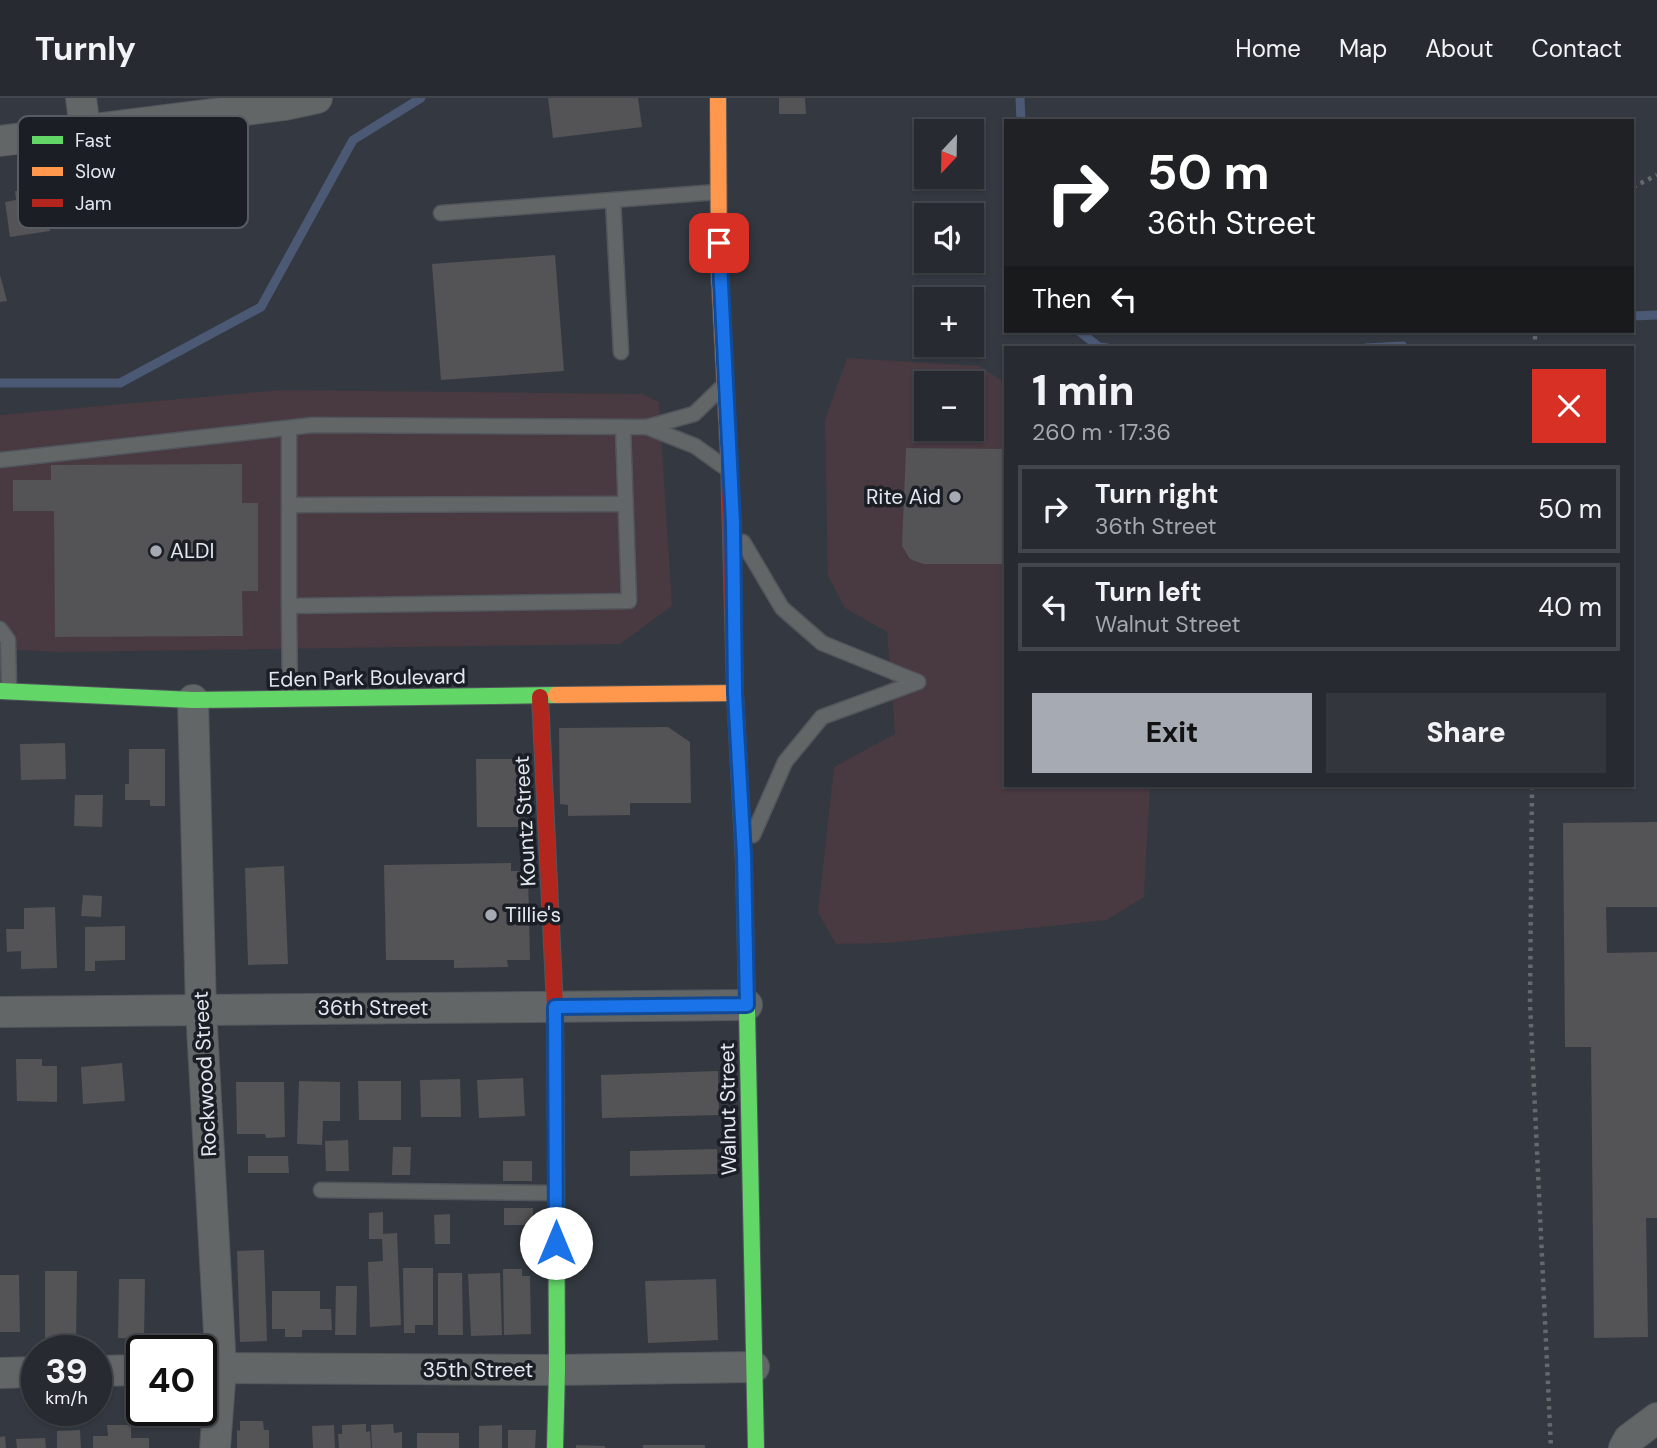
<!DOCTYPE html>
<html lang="en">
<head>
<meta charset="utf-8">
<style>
  body { margin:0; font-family:"DM Sans",sans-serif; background:#33373d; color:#f1f3f6; height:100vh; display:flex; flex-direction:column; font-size:26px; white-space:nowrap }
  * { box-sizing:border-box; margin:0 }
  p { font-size:23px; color:#a4a7ab }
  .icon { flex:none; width:38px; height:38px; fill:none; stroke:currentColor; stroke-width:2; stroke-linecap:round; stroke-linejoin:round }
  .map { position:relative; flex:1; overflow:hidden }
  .side { position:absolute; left:1004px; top:248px; width:630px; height:441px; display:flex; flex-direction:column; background:#272b31; border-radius:0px; box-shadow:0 2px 5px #0004,0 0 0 2px #43474d }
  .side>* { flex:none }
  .banner { position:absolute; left:1004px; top:21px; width:630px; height:214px; border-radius:0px; box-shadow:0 2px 5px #0004,0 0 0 2px #43474d; background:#202124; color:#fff; overflow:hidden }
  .needle { width:46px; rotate:202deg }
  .fabs { position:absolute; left:914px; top:21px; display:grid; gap:14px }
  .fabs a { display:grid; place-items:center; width:70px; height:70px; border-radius:0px; background:#272b31; box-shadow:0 2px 5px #0004,0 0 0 2px #43474d; font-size:35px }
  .speed { position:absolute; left:21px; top:1237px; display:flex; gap:14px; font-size:35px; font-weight:700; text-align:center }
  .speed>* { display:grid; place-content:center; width:91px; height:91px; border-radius:50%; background:#272b31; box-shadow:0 2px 5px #0004,0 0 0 2px #43474d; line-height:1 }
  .speed small { font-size:18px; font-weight:400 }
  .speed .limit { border:4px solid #111; border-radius:10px; background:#fff; color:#111 }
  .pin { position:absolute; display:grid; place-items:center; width:60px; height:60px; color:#fff; margin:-30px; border-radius:14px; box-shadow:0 4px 10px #0006 }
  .me { position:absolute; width:77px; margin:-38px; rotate:0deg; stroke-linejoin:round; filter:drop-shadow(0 0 5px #0008) }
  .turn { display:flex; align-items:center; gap:24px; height:147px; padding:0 28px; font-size:32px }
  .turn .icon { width:91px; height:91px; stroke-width:2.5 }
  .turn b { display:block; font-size:49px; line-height:60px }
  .then { display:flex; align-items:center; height:66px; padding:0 28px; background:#0003; gap:14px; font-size:26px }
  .round { display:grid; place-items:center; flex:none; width:74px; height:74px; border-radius:0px; background:#33373d }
  .headline { display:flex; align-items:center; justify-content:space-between; height:119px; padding:0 28px }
  h1 { font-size:42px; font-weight:800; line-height:52px }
  .primary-button { display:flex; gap:14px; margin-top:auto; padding:14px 28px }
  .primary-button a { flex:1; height:80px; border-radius:0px; background:#a5aab3; color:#111; font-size:28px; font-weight:800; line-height:80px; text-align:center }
  .primary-button a+a { background:#33373d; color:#f1f3f6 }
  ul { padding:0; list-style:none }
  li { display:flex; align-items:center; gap:21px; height:88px; margin:0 14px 10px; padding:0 14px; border:4px solid #43474d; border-radius:0px }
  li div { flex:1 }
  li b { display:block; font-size:26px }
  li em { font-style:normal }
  header { display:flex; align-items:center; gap:42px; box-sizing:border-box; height:98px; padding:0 35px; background:#272b31; border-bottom:2px solid #43474d }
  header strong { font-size:33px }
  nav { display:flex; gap:38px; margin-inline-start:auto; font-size:24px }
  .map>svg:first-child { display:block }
</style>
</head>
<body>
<header>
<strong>Turnly</strong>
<nav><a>Home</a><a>Map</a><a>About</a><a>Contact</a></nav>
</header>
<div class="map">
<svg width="1657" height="1350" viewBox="0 0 1657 1350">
  <rect width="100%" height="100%" fill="#343941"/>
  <g fill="#493940" fill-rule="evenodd">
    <path d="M847 260 979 268 1006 285V688H1150L1144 799 1107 822 888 845 836 846 818 814 834 669 895 636 887 534 845 510 828 478 825 322ZM926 285H971V331H926Z"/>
    <path d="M281 292 642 296 659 304 672 508 620 546 61 554 0 551V317Z"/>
  </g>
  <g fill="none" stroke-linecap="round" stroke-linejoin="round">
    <g stroke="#4b5975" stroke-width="9">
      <path d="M1020 0 1021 23"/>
      <path d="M1633 218 1657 217"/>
      <path d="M1079 233 1099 249 1107 250"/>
      <path d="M1366 250 1403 248"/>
      <path d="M0 285H120L261 209 353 42 421 0"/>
    </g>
  </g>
  <g fill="#545356">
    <path d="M548 0H638L642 29 553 40Z"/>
    <path d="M779 0H805L806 16H779Z"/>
    <path d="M230 67 231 75 244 73 249 105 211 111 205 77 216 75 215 70Z"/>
    <path d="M112 89 117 124 77 130 72 96Z"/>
    <path d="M32 91 33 100 45 99 50 133 10 139 5 104 16 102 15 93Z"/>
    <path d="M555 157 564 273 441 282 432 166Z"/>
    <path d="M0 177 7 203 0 204Z"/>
    <path d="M906 350 1006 351V466H923L910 461 902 448Z"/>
    <path d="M242 366V405H258V493H242L243 538 55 539 54 413H13V382H51V367Z"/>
    <path d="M668 629 690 644 691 705H630V717L568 718V707L560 706 559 630Z"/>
    <path d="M65 645 66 681 21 682 20 646Z"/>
    <path d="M129 651H165V708H150V702H125V686H129Z"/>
    <path d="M476 661H521L522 729H477Z"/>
    <path d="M75 697H103L102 729 74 728Z"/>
    <path d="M1657 724V809H1606L1607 855 1657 854V1120H1646L1648 1239 1594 1240 1591 949H1565L1563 725Z"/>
    <path d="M511 765V773H528L530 862H507L508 869 454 870V862H386L384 767Z"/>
    <path d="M284 768 288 866 248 867 245 770Z"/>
    <path d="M83 797 102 798 101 819 81 818Z"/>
    <path d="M55 809 57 870 21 871V853L7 854 6 831H24V810Z"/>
    <path d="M125 828V862L95 863V873H85V829Z"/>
    <path d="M16 961H42V968H57V1004L17 1003Z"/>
    <path d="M122 965 125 1003 83 1006 81 969Z"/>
    <path d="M718 973 719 1017 602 1020 601 977Z"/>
    <path d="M523 980 525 1018 479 1020 477 982Z"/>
    <path d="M460 981 461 1019H421L420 982Z"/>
    <path d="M299 983 340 984V1023H323L322 1047 297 1046Z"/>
    <path d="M358 983H401V1022H359Z"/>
    <path d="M236 984H284L285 1039 266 1040 265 1036H237Z"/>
    <path d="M348 1042 349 1073H326L325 1043Z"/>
    <path d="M393 1049H411L410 1077H392Z"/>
    <path d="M717 1051V1076L630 1078V1053Z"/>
    <path d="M248 1058H288L289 1075H248Z"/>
    <rect x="503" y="1063" width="29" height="20"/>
    <rect x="504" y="1110" width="29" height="17"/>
    <path d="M383 1114V1136L397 1135 401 1227 370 1229 368 1164 383 1163 382 1141H369V1115Z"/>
    <path d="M450 1116V1146H435L434 1117Z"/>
    <path d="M264 1152 267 1243 240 1244 237 1153Z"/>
    <path d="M403 1170H433V1227H415V1235H404Z"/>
    <path d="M503 1171H522V1178H530L531 1236 504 1237Z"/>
    <path d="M45 1173H77L76 1242H45Z"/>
    <path d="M438 1175H462L463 1237H438Z"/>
    <path d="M500 1175 502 1237 471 1238 468 1176Z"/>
    <path d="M0 1177H19L20 1234H0Z"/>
    <path d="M119 1181H145L144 1241 118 1240Z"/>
    <path d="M716 1181 718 1242 648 1245 645 1183Z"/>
    <path d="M336 1188H357L356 1237H335Z"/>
    <path d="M272 1193H320V1211H331L332 1232H302V1239H285V1231H272Z"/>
    <path d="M240 1323H263L264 1332H269V1350H237V1332L240 1333Z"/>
    <path d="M366 1326V1334L370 1333 371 1350H339L338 1336H342V1327Z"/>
    <path d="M393 1326 394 1335 402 1334V1350H372L371 1327Z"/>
    <path d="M107 1327H131V1340H149V1350H93V1338H108Z"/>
    <path d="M334 1327 335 1350H313L312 1328Z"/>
    <path d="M502 1327V1350H479V1328Z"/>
    <path d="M80 1332 81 1350H57V1333Z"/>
    <path d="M508 1332H536L535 1350H508Z"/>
    <rect x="417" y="1335" width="42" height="15"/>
    <path d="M5 1338 6 1350H0V1339Z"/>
    <path d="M45 1340 46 1350H17L16 1341Z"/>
    <path d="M576 1347 605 1348V1350H576Z"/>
    <rect x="643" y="1347" width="62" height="3"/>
  </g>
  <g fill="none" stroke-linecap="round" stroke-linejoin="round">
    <defs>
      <g id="lane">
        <path d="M613 102 621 254"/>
        <path d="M441 115 717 94"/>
        <path d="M647 329 695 348 723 368"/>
        <path d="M289 330V508"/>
        <path d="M0 362 313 327 647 329 694 316 720 291"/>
        <path d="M289 407 625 406"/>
        <path d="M743 444 782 510 822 545 918 584"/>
        <path d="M0 531 8 542 9 592"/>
        <path d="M290 599 289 508 629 503 623 329"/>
        <path d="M753 737 785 664 822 619 918 584"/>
        <path d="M321 1092 554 1095"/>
      </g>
      <g id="street">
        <path d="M81 0 85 31"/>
        <path d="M0 43 284 7 317 0"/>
        <path d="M193 602 201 911 221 1270 215 1350"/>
        <path d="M0 914 747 907"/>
        <path d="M202 1270 557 1272 754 1269"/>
        <path d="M96 1273 142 1272"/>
        <path d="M0 1275 37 1274"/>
        <path d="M1624 1350 1629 1341 1657 1320"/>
      </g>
      <g id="fast">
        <path d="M0 593 193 602 556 597"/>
        <path d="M744 766 756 1350"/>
        <path d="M555 1350 557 1272 556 1028"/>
      </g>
      <g id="slow">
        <path d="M718 0 719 171 729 363"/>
        <path d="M556 597 735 595"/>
      </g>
      <g id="jam">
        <path d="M729 363 735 595 744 766"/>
        <path d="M540 599 555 909 556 1028"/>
      </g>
    </defs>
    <use href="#lane" stroke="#51565c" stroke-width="17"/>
    <use href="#street" stroke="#51565c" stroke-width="32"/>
    <use href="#fast" stroke="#51565c" stroke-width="18"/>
    <use href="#slow" stroke="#51565c" stroke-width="18"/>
    <use href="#jam" stroke="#51565c" stroke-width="18"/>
    <g stroke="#65696c" stroke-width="4.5" stroke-dasharray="3.5 5" stroke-linecap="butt">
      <path d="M1633 89 1657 77"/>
      <path d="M1535 250V233"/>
      <path d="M1532 688 1530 905 1551 1350"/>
    </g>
    <use href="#lane" stroke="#636667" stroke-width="14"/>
    <use href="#street" stroke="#636667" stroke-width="30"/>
    <use href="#fast" stroke="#63d668" stroke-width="16"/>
    <use href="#slow" stroke="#ff974d" stroke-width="16"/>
    <use href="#jam" stroke="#b3261e" stroke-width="16"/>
  </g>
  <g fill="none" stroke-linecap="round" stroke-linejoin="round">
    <defs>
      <path id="route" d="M556 1145 555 909 747 907 744 757 735 595 733 425 719 145"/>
    </defs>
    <use href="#route" stroke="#114b97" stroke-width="18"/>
    <use href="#route" stroke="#1a73e8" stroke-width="12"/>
  </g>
  <g fill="#a5aab3" stroke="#1b1f25" stroke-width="2.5">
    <circle cx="955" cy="399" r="7"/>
    <circle cx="156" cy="453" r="7"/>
    <circle cx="491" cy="817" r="7"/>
  </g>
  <g text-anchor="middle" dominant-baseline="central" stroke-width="7" stroke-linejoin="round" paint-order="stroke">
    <g font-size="21" fill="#e2e7f0" stroke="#1b1f25" text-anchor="start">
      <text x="941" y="399" text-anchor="end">Rite Aid</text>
      <text x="170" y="453">ALDI</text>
      <text x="505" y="817">Tillie's</text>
    </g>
    <g font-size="21" fill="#e2e7f0" stroke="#1b1f25">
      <text transform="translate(367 580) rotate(-1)">Eden Park Boulevard</text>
      <text transform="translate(525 723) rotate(-93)">Kountz Street</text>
      <text x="373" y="910">36th Street</text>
      <text transform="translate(205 976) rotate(-93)">Rockwood Street</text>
      <text transform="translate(728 1011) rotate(-91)">Walnut Street</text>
      <text x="478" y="1272">35th Street</text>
    </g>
  </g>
  <rect x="18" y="18" width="230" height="112" rx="10" fill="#1b1f25" stroke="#575b62" stroke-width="2"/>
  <rect x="32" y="38" width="31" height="8" fill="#63d668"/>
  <rect x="32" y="69" width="31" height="9" fill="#ff974d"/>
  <rect x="32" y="101" width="31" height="8" fill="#b3261e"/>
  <g font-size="19" fill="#e2e7f0">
    <text x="75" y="49">Fast</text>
    <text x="75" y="80">Slow</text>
    <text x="75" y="112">Jam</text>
  </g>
</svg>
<div class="fabs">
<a><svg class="needle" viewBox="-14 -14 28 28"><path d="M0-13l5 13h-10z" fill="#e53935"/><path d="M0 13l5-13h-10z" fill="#a4a7ab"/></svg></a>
<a><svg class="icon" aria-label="sound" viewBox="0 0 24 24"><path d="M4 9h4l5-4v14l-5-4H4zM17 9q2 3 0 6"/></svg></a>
<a>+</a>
<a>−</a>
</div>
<div class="speed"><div>39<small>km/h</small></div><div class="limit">40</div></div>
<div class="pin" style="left:719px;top:145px;background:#d93025"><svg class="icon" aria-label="arrive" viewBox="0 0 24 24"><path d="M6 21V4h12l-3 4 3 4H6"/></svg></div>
<svg class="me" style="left:556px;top:1145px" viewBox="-20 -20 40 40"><circle r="19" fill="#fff"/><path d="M0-13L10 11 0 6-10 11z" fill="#1a73e8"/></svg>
<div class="banner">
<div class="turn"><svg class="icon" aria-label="right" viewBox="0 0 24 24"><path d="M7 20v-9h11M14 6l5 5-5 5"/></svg><div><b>50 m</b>36th Street</div></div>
<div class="then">Then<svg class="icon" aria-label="left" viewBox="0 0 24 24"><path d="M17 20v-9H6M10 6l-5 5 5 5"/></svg></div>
</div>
<section class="side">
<div class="headline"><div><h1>1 min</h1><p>260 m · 17:36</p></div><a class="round" style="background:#d93025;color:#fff"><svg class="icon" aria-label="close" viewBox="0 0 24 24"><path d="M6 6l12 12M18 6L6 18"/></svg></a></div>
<ul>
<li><svg class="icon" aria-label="right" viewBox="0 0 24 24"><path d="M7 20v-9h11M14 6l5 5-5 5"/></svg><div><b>Turn right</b><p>36th Street</p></div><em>50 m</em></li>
<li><svg class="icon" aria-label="left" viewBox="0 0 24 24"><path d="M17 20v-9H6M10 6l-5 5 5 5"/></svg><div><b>Turn left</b><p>Walnut Street</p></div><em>40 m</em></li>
</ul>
<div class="primary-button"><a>Exit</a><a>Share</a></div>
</section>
</div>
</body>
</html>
